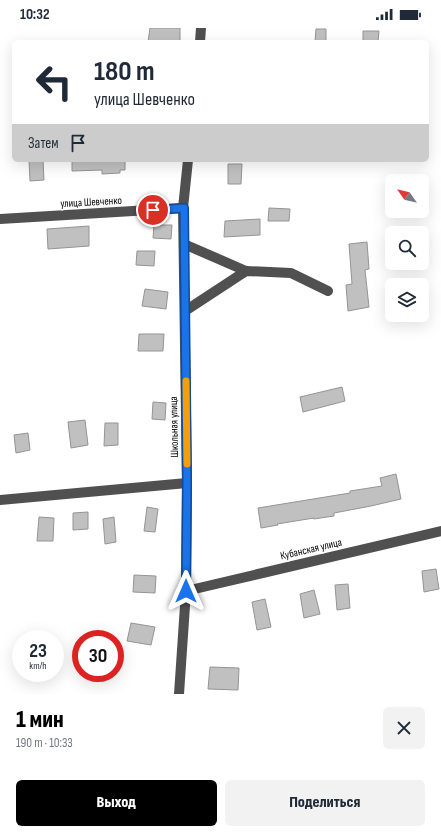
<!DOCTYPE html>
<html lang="ru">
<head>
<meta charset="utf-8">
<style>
  body { margin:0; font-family:"Sofia Sans Condensed",sans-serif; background:#f2f2f3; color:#1f2937; height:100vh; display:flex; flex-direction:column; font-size:15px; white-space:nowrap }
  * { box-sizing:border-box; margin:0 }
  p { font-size:13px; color:#747a83 }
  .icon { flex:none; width:22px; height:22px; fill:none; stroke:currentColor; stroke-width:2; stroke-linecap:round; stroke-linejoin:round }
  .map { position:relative; height:666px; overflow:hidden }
  .panel { display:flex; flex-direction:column; background:#fff; flex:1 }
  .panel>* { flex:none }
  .top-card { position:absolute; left:12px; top:12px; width:417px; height:122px; border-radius:6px; box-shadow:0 4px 16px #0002; background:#fff; color:#1f2937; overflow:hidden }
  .needle { width:26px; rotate:304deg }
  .controls { position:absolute; left:385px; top:146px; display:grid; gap:8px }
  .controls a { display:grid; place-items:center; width:44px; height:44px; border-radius:6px; background:#fff; box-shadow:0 4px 16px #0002; font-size:20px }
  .speed { position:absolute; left:12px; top:602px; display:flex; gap:8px; font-size:20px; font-weight:700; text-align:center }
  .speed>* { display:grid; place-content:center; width:52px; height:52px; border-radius:50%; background:#fff; box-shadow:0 4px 16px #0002; line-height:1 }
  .speed small { font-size:10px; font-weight:400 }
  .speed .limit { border:6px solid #d22; background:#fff; color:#111 }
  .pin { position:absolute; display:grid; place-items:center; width:34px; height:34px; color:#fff; margin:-17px; border:2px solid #fff; border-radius:50%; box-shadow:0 1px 4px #0007 }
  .me { position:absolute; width:44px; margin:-22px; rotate:0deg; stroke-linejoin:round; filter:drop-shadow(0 0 3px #0008) }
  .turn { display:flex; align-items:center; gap:14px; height:84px; padding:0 16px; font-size:18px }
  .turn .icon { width:52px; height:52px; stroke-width:2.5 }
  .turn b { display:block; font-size:28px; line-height:34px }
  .then { display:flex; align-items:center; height:38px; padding:0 16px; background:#0003; gap:8px; font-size:15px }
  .round { display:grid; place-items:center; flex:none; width:42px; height:42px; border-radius:6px; background:#f2f2f3 }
  .summary { display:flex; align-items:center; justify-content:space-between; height:68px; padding:0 16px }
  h1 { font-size:24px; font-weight:800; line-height:30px; color:#000 }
  .cta { display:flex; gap:8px; margin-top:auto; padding:8px 16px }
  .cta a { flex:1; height:46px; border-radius:6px; background:#000; color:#fff; font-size:16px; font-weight:800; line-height:46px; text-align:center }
  .cta a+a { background:#f2f2f3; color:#1f2937 }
  .status { display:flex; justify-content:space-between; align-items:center; height:28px; padding:0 20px; background:#fff; direction:ltr }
  .status svg { height:11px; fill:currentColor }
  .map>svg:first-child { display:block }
</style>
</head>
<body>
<div class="status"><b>10:32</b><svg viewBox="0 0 49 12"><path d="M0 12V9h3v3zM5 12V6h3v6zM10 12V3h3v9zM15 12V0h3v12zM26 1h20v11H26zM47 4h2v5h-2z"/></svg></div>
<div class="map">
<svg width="441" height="666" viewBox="0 0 441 666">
  <rect width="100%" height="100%" fill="#fff"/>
  <g fill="#c0c0c0" stroke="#949494">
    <path d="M150 0H180V14H148Z"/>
    <path d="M316 1H326V14H315Z"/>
    <path d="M363 3H379L378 14H363Z"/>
    <path d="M29 132H43L44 152 30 153Z"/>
    <path d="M72 132H125V142H120V145L102 146V142L72 143Z"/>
    <path d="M228 136H242L241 156H228Z"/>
    <path d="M269 180 290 181 289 193H268Z"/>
    <path d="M260 191V207L224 209 225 193Z"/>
    <path d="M154 197H172L171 211 153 210Z"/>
    <path d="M89 198V218L48 221 47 201Z"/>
    <path d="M367 214 369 241 365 242 369 279 348 283 346 257 352 256 349 216Z"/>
    <path d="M137 223H155L154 238 136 237Z"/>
    <path d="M145 261 168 264 166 281 142 278Z"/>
    <path d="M139 306H164L163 323H138Z"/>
    <path d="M342 359 345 373 303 384 300 369Z"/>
    <path d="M153 374 166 375 165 392 152 391Z"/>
    <path d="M85 392 88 417 71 420 68 394Z"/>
    <path d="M105 395H118V417L104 418Z"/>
    <path d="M28 405 30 422 16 425 14 407Z"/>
    <path d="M396 446 401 471 371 478 334 485V488L314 491V490L277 496 278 497 261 500 258 480 350 465V463L382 458 380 450Z"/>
    <path d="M147 479 158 481 155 504 144 503Z"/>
    <path d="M88 484V501L73 502V485Z"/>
    <path d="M39 489 54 490 53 513H37Z"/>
    <path d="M114 489 116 514 105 516 103 491Z"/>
    <path d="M436 541 439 561 424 564 422 543Z"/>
    <path d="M134 547 156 548 155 565 133 564Z"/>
    <path d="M348 556 350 580 337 582 335 557Z"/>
    <path d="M314 562 320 586 304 590 300 566Z"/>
    <path d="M265 571 271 599 257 602 252 574Z"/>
    <path d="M131 595 155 599 151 617 127 613Z"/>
    <path d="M210 639 239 640 238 662 208 661Z"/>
  </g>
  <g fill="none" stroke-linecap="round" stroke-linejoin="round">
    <g stroke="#505050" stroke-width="10">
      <path d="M200 14 201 0"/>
      <path d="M0 191 183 180"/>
      <path d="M184 216 246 243"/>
      <path d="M185 283 246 243 291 245 328 263"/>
      <path d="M0 472 187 455"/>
      <path d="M186 563 441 503"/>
      <path d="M179 666 186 563 187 455 183 180 188 132"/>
    </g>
  </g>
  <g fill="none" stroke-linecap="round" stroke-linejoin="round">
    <defs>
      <path id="route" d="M153 182 184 180 187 455 186 563"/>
    </defs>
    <use href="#route" stroke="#114b97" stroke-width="10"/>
    <use href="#route" stroke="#1a73e8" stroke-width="7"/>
    <path stroke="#f59e0b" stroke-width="7" d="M186 353 187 436"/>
  </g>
  <g text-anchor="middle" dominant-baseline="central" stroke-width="3" stroke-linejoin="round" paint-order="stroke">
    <g font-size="11" fill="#000" stroke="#fff">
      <text transform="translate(91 174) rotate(-3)">улица Шевченко</text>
      <text transform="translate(174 399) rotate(-91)">Школьная улица</text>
      <text transform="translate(311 521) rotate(-13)">Кубанская улица</text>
    </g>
  </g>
</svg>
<div class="controls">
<a><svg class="needle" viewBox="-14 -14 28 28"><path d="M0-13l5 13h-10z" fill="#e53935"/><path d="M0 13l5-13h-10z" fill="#747a83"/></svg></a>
<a><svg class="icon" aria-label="search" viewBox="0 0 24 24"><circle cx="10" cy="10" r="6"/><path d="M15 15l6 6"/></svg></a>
<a><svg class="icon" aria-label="layers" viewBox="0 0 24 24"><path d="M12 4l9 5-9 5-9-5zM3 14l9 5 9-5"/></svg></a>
</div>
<div class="speed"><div>23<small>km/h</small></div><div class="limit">30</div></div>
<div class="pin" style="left:153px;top:182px;background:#d93025"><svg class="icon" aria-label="arrive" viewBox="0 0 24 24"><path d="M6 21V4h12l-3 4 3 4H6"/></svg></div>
<svg class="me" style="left:186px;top:563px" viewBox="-20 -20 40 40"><path d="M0-17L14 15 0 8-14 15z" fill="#1a73e8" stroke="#fff" stroke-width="4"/></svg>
<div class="top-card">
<div class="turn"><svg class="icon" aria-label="left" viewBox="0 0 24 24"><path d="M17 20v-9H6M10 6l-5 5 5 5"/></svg><div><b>180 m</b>улица Шевченко</div></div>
<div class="then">Затем<svg class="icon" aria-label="arrive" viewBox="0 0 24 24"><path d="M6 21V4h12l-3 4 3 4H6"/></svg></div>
</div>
</div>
<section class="panel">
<div class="summary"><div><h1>1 мин</h1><p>190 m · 10:33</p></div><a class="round"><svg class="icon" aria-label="close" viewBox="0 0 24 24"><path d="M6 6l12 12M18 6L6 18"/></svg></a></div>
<div class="cta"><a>Выход</a><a>Поделиться</a></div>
</section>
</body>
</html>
